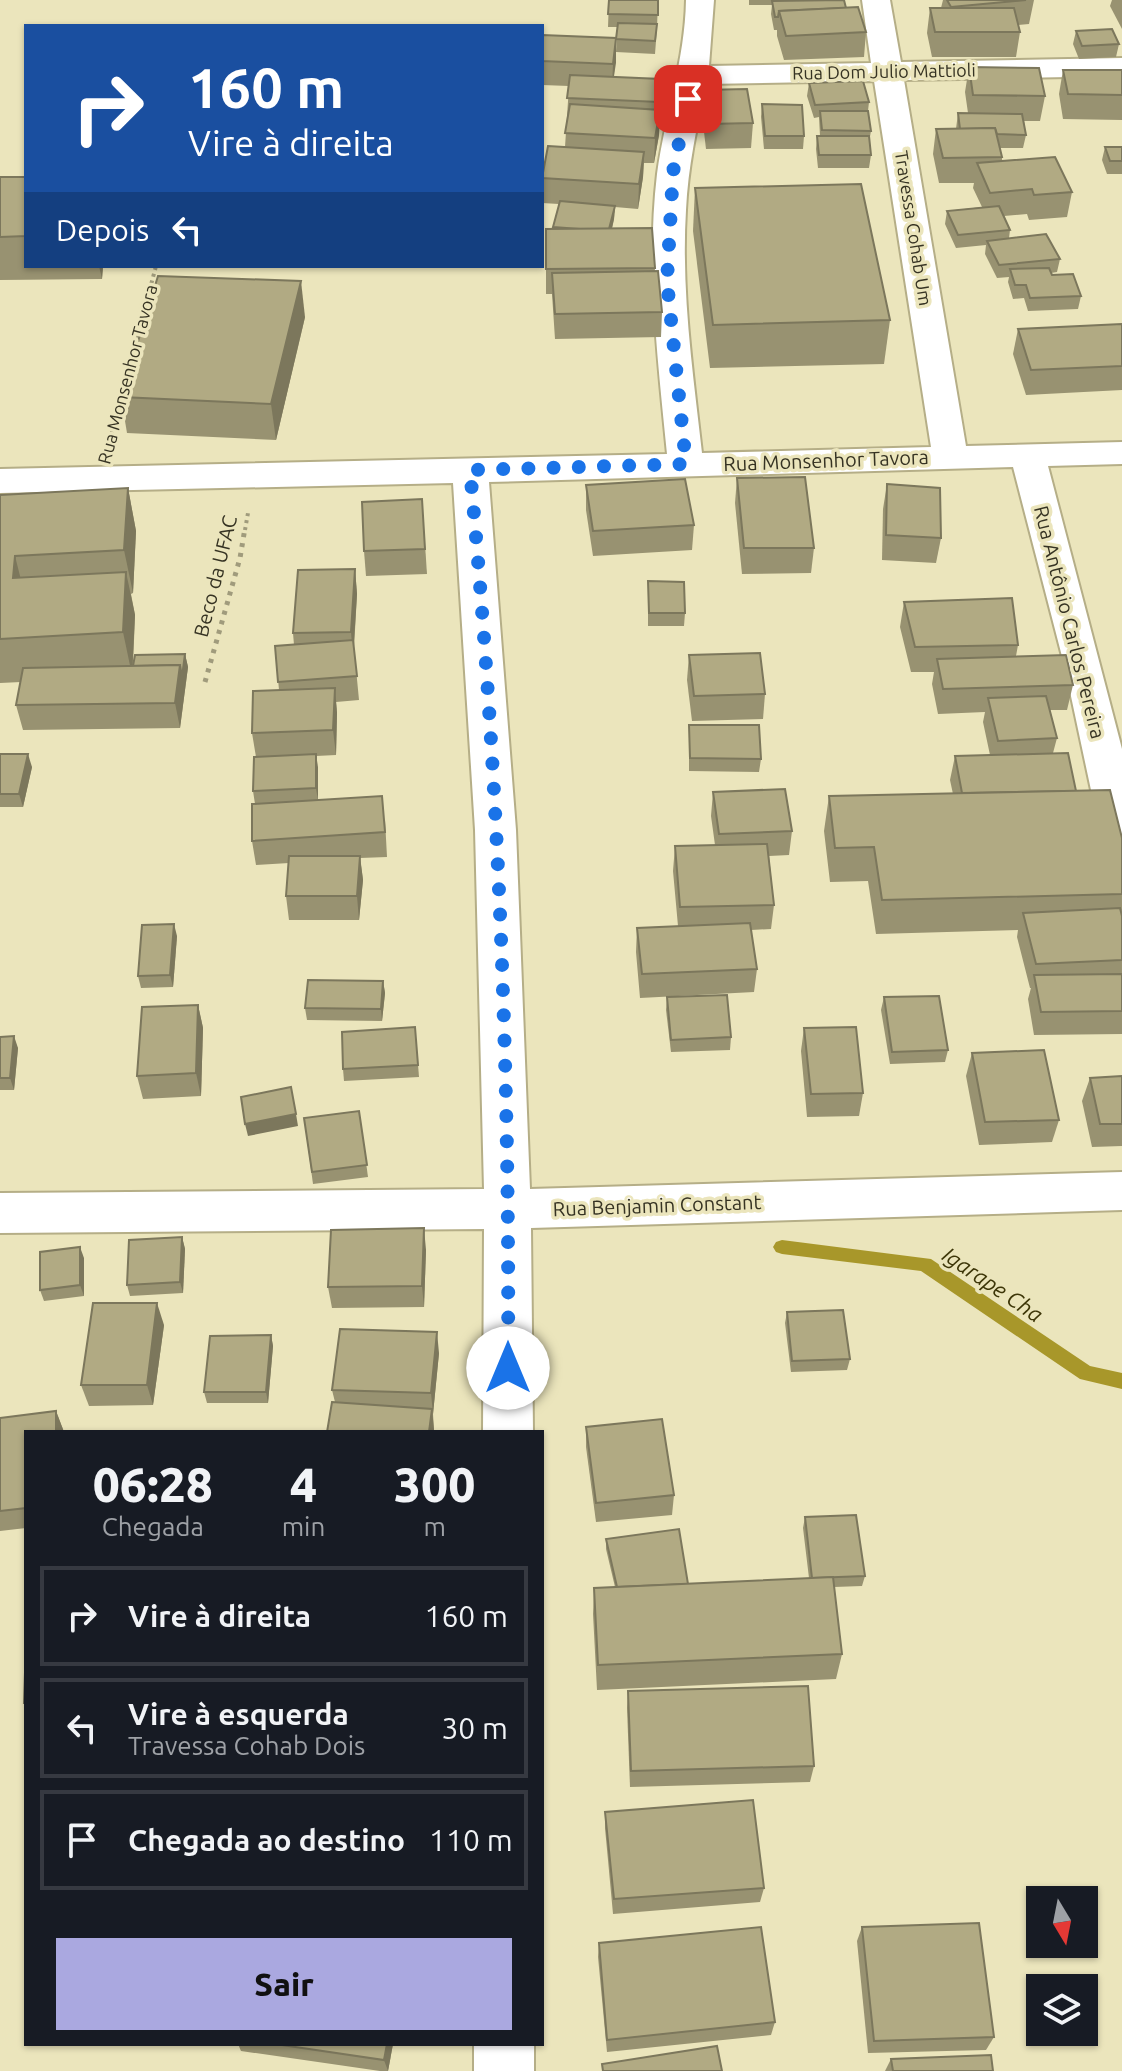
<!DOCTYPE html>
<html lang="pt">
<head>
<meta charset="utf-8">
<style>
  body { margin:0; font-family:Ubuntu,sans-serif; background:#242831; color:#f1f3f6; height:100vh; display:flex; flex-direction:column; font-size:30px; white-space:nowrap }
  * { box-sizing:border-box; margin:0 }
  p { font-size:26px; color:#9ea1a6 }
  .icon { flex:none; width:44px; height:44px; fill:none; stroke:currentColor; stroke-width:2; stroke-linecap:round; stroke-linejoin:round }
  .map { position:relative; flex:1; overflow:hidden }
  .details { position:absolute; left:24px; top:1430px; width:520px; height:616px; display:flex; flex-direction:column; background:#171b24; border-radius:0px; box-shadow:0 2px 6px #0004 }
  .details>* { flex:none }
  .top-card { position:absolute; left:24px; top:24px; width:520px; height:244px; border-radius:0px; box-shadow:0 2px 6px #0004; background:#1a4fa0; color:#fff; overflow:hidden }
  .needle { width:52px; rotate:170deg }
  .buttons { position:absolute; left:1026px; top:1886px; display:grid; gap:16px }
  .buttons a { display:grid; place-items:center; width:72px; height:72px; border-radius:0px; background:#171b24; box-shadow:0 2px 6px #0004; font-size:40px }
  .pin { position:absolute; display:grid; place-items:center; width:68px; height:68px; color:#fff; margin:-34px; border-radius:16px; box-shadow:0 4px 12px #0006 }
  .me { position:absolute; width:88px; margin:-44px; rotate:0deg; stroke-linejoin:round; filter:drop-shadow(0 0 6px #0008) }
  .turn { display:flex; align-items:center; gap:28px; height:168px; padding:0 32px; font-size:36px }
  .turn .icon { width:104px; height:104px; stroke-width:2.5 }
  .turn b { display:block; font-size:56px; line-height:68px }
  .then { display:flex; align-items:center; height:76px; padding:0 32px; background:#0003; gap:16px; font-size:30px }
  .eta { display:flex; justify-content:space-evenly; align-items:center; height:136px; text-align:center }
  .eta b { font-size:48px; font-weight:800; line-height:56px }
  .button { display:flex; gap:16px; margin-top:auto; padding:16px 32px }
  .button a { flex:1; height:92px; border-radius:0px; background:#aaa8e0; color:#111; font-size:32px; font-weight:800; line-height:92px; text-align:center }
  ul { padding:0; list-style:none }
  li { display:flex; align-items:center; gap:24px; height:100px; margin:0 16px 12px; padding:0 16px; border:4px solid #363941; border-radius:0px }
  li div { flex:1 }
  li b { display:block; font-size:30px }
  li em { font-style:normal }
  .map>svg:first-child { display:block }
</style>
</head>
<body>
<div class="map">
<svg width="1122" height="2071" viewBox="0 0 1122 2071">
  <rect width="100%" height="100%" fill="#ebe5bc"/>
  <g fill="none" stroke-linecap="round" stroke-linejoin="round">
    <path fill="#a8972a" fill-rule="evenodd" d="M782 1240 931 1259 1090 1366 1122 1373V1389L1080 1379 921 1271 782 1254 776 1252 773 1247 776 1242Z"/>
    <defs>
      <g id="minor">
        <path d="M686 0H714L709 66 871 63 862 0H890L901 62 1122 58V76L904 80 966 446 1122 442V464L1048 466 1122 749V852L1107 848 1101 837 1065 668 1013 467 489 482 516 830 530 1189 1122 1172V1210L531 1228 533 1432H483L484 1229 0 1233V1193L484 1189 475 830 453 483 0 493V469L667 454C658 361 646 268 657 174 665 115 685 60 686 0ZM874 81 931 447 702 453C693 373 681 291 686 210 688 167 697 126 706 84Z"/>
        <rect x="474" y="2044" width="60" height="27"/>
      </g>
    </defs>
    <use href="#minor" stroke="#b5ae87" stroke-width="4"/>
    <g stroke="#a09b7c" stroke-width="4" stroke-dasharray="3 4" stroke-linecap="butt">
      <path d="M110 439 156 266"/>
      <path d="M245 530 248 513"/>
    </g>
    <path stroke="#a09b7c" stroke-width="5" stroke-dasharray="4 6" stroke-linecap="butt" d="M205 682 240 558 245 528"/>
    <use href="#minor" fill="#fff" fill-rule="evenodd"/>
  </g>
  <g fill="#989271">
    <path d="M609 0H658L657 28 655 54 616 52 617 27H608Z"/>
    <path d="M749 0H844L846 8 866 32 864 57 784 60 777 36V30H774L771 14 772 5H749Z"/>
    <path d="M943 0H1034L1029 24 1018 25 1020 32 1016 57H932L927 33 930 8H941Z"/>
    <path d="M1112 0H1122V29L1110 6Z"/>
    <path d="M1076 31 1119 44 1116 57 1079 59 1073 44Z"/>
    <path d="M542 35 616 38 614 77 661 79 659 135 654 163H644L643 177 638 209 615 207 614 219 612 229 652 228 655 271 662 312 661 337 555 339 552 294H546V229H553L559 204 542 203V176L565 147 569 86 542 85Z"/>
    <path d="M969 67 1045 96 1040 121H1024L1026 135 1023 148H1000L1002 157V161L1072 192 1067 217 1029 220 1027 214 1004 216 1010 230 1009 238 1060 259 1057 272 1051 273 1052 275 1081 296 1078 309 1028 311 1024 298 1013 299 1008 282 1009 277 997 278 985 254 986 245 956 248 945 224 947 211 982 207 973 188 974 183H939L933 154 936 129H956L958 113H968L965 92Z"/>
    <path d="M1063 70H1122V120L1063 119 1059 94Z"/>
    <path d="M809 83 869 102 868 111 871 131 869 142 871 155 869 168H818L816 149 817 136H820L819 117 814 118 807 96Z"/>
    <path d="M703 90 753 123 751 148 706 149 702 115Z"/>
    <path d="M762 104 804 136 803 149H764L761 117Z"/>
    <path d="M1105 147H1122V174H1107L1102 160Z"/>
    <path d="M0 177H26V266H103L102 279 0 280Z"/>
    <path d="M695 188 890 320 884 364 710 368 693 231Z"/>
    <path d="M305 317 276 440 127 433 121 397Z"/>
    <path d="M1122 324V390L1026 395 1013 354 1018 329Z"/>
    <path d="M737 478 814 548 811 573 742 574 735 503Z"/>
    <path d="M887 484 941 538 936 563 882 560 883 509Z"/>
    <path d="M586 485 694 525 692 550 593 556 586 510Z"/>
    <path d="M128 488 136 531 133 593 131 594 135 615 133 666 185 654 188 667 180 728 23 730 16 705 21 682 0 683V495Z"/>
    <path d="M422 499 427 574 366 576 364 551Z"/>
    <path d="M355 569 357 594 354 648 359 700 336 702 337 713 336 755 316 756 318 800 385 820 387 857 360 858 363 880 359 920H289L286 896 289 863 256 865 252 841 255 804 253 791 256 757 252 733 279 690 275 646 294 645 293 633Z"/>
    <path d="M648 581 685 613 684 626H648Z"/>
    <path d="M904 602 1018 645 1016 656 1073 685 1067 710H1050L1057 738 1053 753 1076 791 1122 894V1034L1034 1035 1028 999 1031 988H1030L1017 937 1018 930 876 934 868 881 830 882 824 831 829 796 953 794 950 780 955 756 990 755 983 722 985 712 938 714 932 684 934 672H911L900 627Z"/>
    <path d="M689 655 765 694 763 719 692 721 687 680Z"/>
    <path d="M689 725 761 759 759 772 689 771Z"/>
    <path d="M0 754 32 767 23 807H0Z"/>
    <path d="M713 792 792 831 789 855 769 856 774 905 771 929 751 930 757 969 754 992 640 998 636 952 637 928 678 926 673 871 675 846 715 845 711 816Z"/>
    <path d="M177 936 173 987 141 988 138 976Z"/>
    <path d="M383 981 385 993 382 1021 307 1020 305 1008Z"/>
    <path d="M667 997 731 1037 730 1050 671 1052 666 1010Z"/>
    <path d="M884 997 948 1050 945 1062 890 1064 881 1010Z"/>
    <path d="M198 1005 203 1028 201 1096 143 1099 137 1076Z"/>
    <path d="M415 1027 419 1077 344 1081 343 1069Z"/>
    <path d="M804 1028 863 1093 859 1116 807 1117 801 1051Z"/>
    <path d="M0 1037 18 1048 14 1090H0Z"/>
    <path d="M972 1053 1059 1120 1052 1142 979 1145 966 1076Z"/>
    <path d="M1122 1076V1146L1092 1147 1082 1101 1090 1078Z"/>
    <path d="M359 1111 368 1177 313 1184 304 1118Z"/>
    <path d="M182 1237 185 1249 183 1293 130 1296 127 1285Z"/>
    <path d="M426 1250 424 1307 332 1308 328 1287Z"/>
    <path d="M84 1258V1296L44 1301 40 1290Z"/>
    <path d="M787 1312 850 1359 847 1370 791 1372 785 1323Z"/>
    <path d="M164 1325 153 1405 89 1406 81 1385Z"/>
    <path d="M271 1335 273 1346 268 1403H207L204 1392Z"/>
    <path d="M439 1353 433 1414 434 1430 335 1402 332 1390Z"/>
    <path d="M56 1411 64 1432H26V1528L0 1531V1418Z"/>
    <path d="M586 1427 674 1495 672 1515 596 1522 586 1447Z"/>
    <path d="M805 1517 865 1576 862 1586 834 1587 842 1654 836 1679 597 1690 593 1614 594 1588 615 1587 606 1549V1539L688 1584 809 1578 803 1528Z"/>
    <path d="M628 1691 814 1766 810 1782 630 1787 627 1708Z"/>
    <path d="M605 1812 764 1888 760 1902 613 1914 605 1828Z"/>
    <path d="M862 1927 994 2037 986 2050 868 2053 857 1941Z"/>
    <path d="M599 1943 775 2022 771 2035 607 2052 598 1957Z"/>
    <path d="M238 2044H393L388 2071H380L241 2051Z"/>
    <path d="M891 2059 993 2071H885Z"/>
  </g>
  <g fill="#7c775c">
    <path d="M616 38V63L612 88 613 64Z"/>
    <path d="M661 79 659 135 654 163 655 138 659 116Z"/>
    <path d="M644 152 643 177 638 209 639 184Z"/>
    <path d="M615 206 614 219 608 244 609 231Z"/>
    <path d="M99 266H103L102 279Z"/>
    <path d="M301 281 305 317 276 440 271 404Z"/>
    <path d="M128 488 136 531 133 593 124 550Z"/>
    <path d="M15 556 26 600 13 578Z"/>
    <path d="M355 569 357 594 353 657 351 632Z"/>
    <path d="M126 572 135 615 132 675 123 632Z"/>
    <path d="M185 654 188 667 180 728 175 703 180 665Z"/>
    <path d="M335 688 337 713 336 755 333 730Z"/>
    <path d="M28 754 32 767 23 807 19 794Z"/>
    <path d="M316 754 318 767V801L316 788Z"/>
    <path d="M360 856 363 880 359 920 357 896Z"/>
    <path d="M174 924 177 936 173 987 170 975Z"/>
    <path d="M383 981 385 993 382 1021 381 1009Z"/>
    <path d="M198 1005 203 1028 201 1096 196 1073Z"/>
    <path d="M14 1036 18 1048 14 1090 10 1078Z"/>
    <path d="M296 1114 298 1126 248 1136 245 1124Z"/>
    <path d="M424 1228 426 1250 424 1307 422 1286Z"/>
    <path d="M182 1237 185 1249 183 1293 180 1282Z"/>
    <path d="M80 1247 84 1258V1296L80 1285Z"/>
    <path d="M157 1303 164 1325 153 1405 147 1385Z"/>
    <path d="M437 1332 439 1353 433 1414 431 1393Z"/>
    <path d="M271 1335 273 1346 268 1403 266 1392Z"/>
    <path d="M432 1409 434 1430V1432H429Z"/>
    <path d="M56 1411 64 1432H56Z"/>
    <path d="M387 2044H393L388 2071 384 2060Z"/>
  </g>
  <g fill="#b1aa83" stroke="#7c775c" stroke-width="2">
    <path d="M609 0H658V15L608 14Z"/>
    <path d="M844 0 846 8 779 11 778 17H775L772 1Z"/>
    <path d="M947 0H1026L951 7Z"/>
    <path d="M858 7 866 32 786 36 779 11Z"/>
    <path d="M930 8H1014L1020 32H935Z"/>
    <path d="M618 23 657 24 655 41 616 39Z"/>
    <path d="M1112 29 1119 44 1082 46 1076 31Z"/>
    <path d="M542 35 616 38 613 64 542 61Z"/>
    <path d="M969 67 1039 68 1045 96 973 95Z"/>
    <path d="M1063 70H1122V95L1068 94Z"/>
    <path d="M570 75 661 79 659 102 567 98Z"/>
    <path d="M863 81 869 102 815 105 809 83Z"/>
    <path d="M747 89 753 123 708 124 703 90Z"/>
    <path d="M570 104 660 110 655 138 565 133Z"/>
    <path d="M762 104 802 105 804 136H765Z"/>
    <path d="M820 111H868L871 131 822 130Z"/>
    <path d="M958 113 1022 114 1026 135 997 134 995 128 960 129Z"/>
    <path d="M995 128 1002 157 943 158 936 129Z"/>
    <path d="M817 136H869L871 155H819Z"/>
    <path d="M548 146 644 152 639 184 542 178Z"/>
    <path d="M1105 147H1122V161H1110Z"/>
    <path d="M1055 157 1072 192 1034 195 1032 189 990 193 977 163Z"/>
    <path d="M0 177H26V236L0 237Z"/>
    <path d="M861 184 890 320 713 325 695 188Z"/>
    <path d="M560 201 615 206 609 229H580L553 227Z"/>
    <path d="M999 206 1010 230 958 235 947 211Z"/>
    <path d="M652 228 655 268 546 269V229Z"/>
    <path d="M1046 234 1060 259 999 265 987 241Z"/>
    <path d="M1049 268 1052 275 1073 274 1081 296 1030 298 1026 285H1015L1010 269Z"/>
    <path d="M658 271 662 312 555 314 552 273Z"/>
    <path d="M158 276 301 281 271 404 121 397Z"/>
    <path d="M1122 324V366L1031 370 1018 329Z"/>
    <path d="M805 477 814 548H744L737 478Z"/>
    <path d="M685 479 694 525 593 531 586 485Z"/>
    <path d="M887 484 940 488 941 538 886 535Z"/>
    <path d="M128 488 124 550 15 556 13 578 126 572 123 632 0 639V495Z"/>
    <path d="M422 499 425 549 364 551 362 502Z"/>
    <path d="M355 569 351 632 293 633 298 570Z"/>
    <path d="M648 581 684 582 685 613H649Z"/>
    <path d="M1012 598 1018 645 915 647 904 602Z"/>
    <path d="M353 640 357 676 278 682 275 646Z"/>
    <path d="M760 653 765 694 694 696 689 655Z"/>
    <path d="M185 654 182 677 180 665 133 666 135 655Z"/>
    <path d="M1066 655 1073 685 943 689 937 659Z"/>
    <path d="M180 665 175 703 16 705 23 668Z"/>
    <path d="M335 688 333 730 252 733 253 691Z"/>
    <path d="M1046 696 1057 738 998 741 988 698Z"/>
    <path d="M689 725H759L761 759 690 758Z"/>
    <path d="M1068 753 1076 791 962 793 955 756Z"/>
    <path d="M0 754H28L19 794H0Z"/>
    <path d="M316 754V788L253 791 254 757Z"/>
    <path d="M785 789 792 831 719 834 713 792Z"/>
    <path d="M1110 790 1122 838V894L882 900 874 847 835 848 829 796Z"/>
    <path d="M382 796 385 832 252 841V804Z"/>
    <path d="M767 844 774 905 680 907 675 846Z"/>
    <path d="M289 856H360L357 896H286Z"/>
    <path d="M1120 908 1122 916V960L1036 964 1023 913Z"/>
    <path d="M750 923 757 969 642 974 637 928Z"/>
    <path d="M174 924 170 975 138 976 142 925Z"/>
    <path d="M1122 974V1011L1041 1012 1034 975Z"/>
    <path d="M308 980 383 981 381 1009 305 1008Z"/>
    <path d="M727 995 731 1037 671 1040 667 997Z"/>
    <path d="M939 996 948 1050 892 1052 884 997Z"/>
    <path d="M198 1005 196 1073 137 1076 142 1007Z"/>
    <path d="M415 1027 418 1065 343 1069 342 1032Z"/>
    <path d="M856 1027 863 1093 811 1094 804 1028Z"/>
    <path d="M14 1036 10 1078H0V1037Z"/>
    <path d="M1044 1050 1059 1120 985 1122 972 1053Z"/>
    <path d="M1122 1076V1124H1100L1090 1078Z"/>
    <path d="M291 1087 296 1114 245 1124 241 1097Z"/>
    <path d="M359 1111 367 1165 312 1172 304 1118Z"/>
    <path d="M424 1228 422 1286 328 1287 331 1230Z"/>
    <path d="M182 1237 180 1282 127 1285 129 1240Z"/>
    <path d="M80 1247V1285L40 1290V1252Z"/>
    <path d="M93 1303H157L147 1385H81Z"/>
    <path d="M843 1310 850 1359 792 1361 787 1312Z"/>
    <path d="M340 1329 437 1332 431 1393 332 1390Z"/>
    <path d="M271 1335 266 1392H204L210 1336Z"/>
    <path d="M332 1402 432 1409 429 1432H327Z"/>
    <path d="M56 1411V1432H26V1508L0 1511V1418Z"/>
    <path d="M662 1419 674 1495 596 1503 586 1427Z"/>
    <path d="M856 1515 865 1576 812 1578 805 1517Z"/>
    <path d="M679 1529 688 1584 617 1587 606 1539Z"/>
    <path d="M833 1577 842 1654 598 1665 594 1588Z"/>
    <path d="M26 1642V1703H24Z"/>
    <path d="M808 1686 814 1766 631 1771 628 1691Z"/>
    <path d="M753 1800 764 1888 614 1899 605 1812Z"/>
    <path d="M979 1923 994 2037 874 2041 862 1927Z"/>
    <path d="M761 1927 775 2022 607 2040 599 1943Z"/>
    <path d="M275 2044H387L384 2060Z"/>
    <path d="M717 2046 722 2071H603L602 2064Z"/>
    <path d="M991 2055 993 2071H893L891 2059Z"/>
  </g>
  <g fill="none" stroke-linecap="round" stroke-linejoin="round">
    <path stroke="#1a73e8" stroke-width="14" stroke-dasharray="0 25.2" d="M508 1368C510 1069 498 769 470 470L686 464 667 281 673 172 688 99"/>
  </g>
  <g text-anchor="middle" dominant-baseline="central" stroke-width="7" stroke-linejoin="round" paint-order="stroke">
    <g font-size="18" fill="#363323" stroke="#ebe5bc">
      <text transform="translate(884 71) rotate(-1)">Rua Dom Julio Mattioli</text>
      <text transform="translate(914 228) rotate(81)">Travessa Cohab Um</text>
      <text transform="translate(127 374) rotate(-75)">Rua Monsenhor Tavora</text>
    </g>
    <g font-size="20" fill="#363323" stroke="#ebe5bc">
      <text transform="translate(826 460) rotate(-2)">Rua Monsenhor Tavora</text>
      <text transform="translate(215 576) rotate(-76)">Beco da UFAC</text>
      <text transform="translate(1070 622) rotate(76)">Rua Antônio Carlos Pereira</text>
      <text transform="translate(657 1205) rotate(-2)">Rua Benjamin Constant</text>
    </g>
    <g font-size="22" font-style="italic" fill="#3d3608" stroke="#ebe5bc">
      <text transform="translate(993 1284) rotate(34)">Igarape Cha</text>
    </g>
  </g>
</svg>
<div class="buttons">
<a><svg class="needle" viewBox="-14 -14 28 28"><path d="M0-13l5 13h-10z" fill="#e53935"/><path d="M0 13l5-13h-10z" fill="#9ea1a6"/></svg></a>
<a><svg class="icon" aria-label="layers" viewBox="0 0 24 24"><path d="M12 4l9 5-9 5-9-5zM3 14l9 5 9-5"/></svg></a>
</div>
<div class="pin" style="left:688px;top:99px;background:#d93025"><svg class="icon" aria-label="arrive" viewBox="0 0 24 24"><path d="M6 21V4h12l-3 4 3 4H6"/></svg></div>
<svg class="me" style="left:508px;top:1368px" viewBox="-20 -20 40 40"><circle r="19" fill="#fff"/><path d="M0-13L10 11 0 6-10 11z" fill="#1a73e8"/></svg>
<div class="top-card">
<div class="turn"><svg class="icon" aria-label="right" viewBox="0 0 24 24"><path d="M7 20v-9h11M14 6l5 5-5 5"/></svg><div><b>160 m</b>Vire à direita</div></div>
<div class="then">Depois<svg class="icon" aria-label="left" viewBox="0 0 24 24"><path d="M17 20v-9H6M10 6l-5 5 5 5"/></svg></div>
</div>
<section class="details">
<div class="eta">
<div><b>06:28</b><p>Chegada</p></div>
<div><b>4</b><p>min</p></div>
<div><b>300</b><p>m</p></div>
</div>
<ul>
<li><svg class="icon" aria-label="right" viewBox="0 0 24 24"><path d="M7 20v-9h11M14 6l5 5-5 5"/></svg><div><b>Vire à direita</b></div><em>160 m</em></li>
<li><svg class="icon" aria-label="left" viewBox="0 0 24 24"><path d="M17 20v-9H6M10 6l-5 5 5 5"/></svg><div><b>Vire à esquerda</b><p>Travessa Cohab Dois</p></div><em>30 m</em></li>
<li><svg class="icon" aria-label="arrive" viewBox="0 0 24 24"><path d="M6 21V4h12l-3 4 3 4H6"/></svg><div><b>Chegada ao destino</b></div><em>110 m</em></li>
</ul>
<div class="button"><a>Sair</a></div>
</section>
</div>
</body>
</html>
